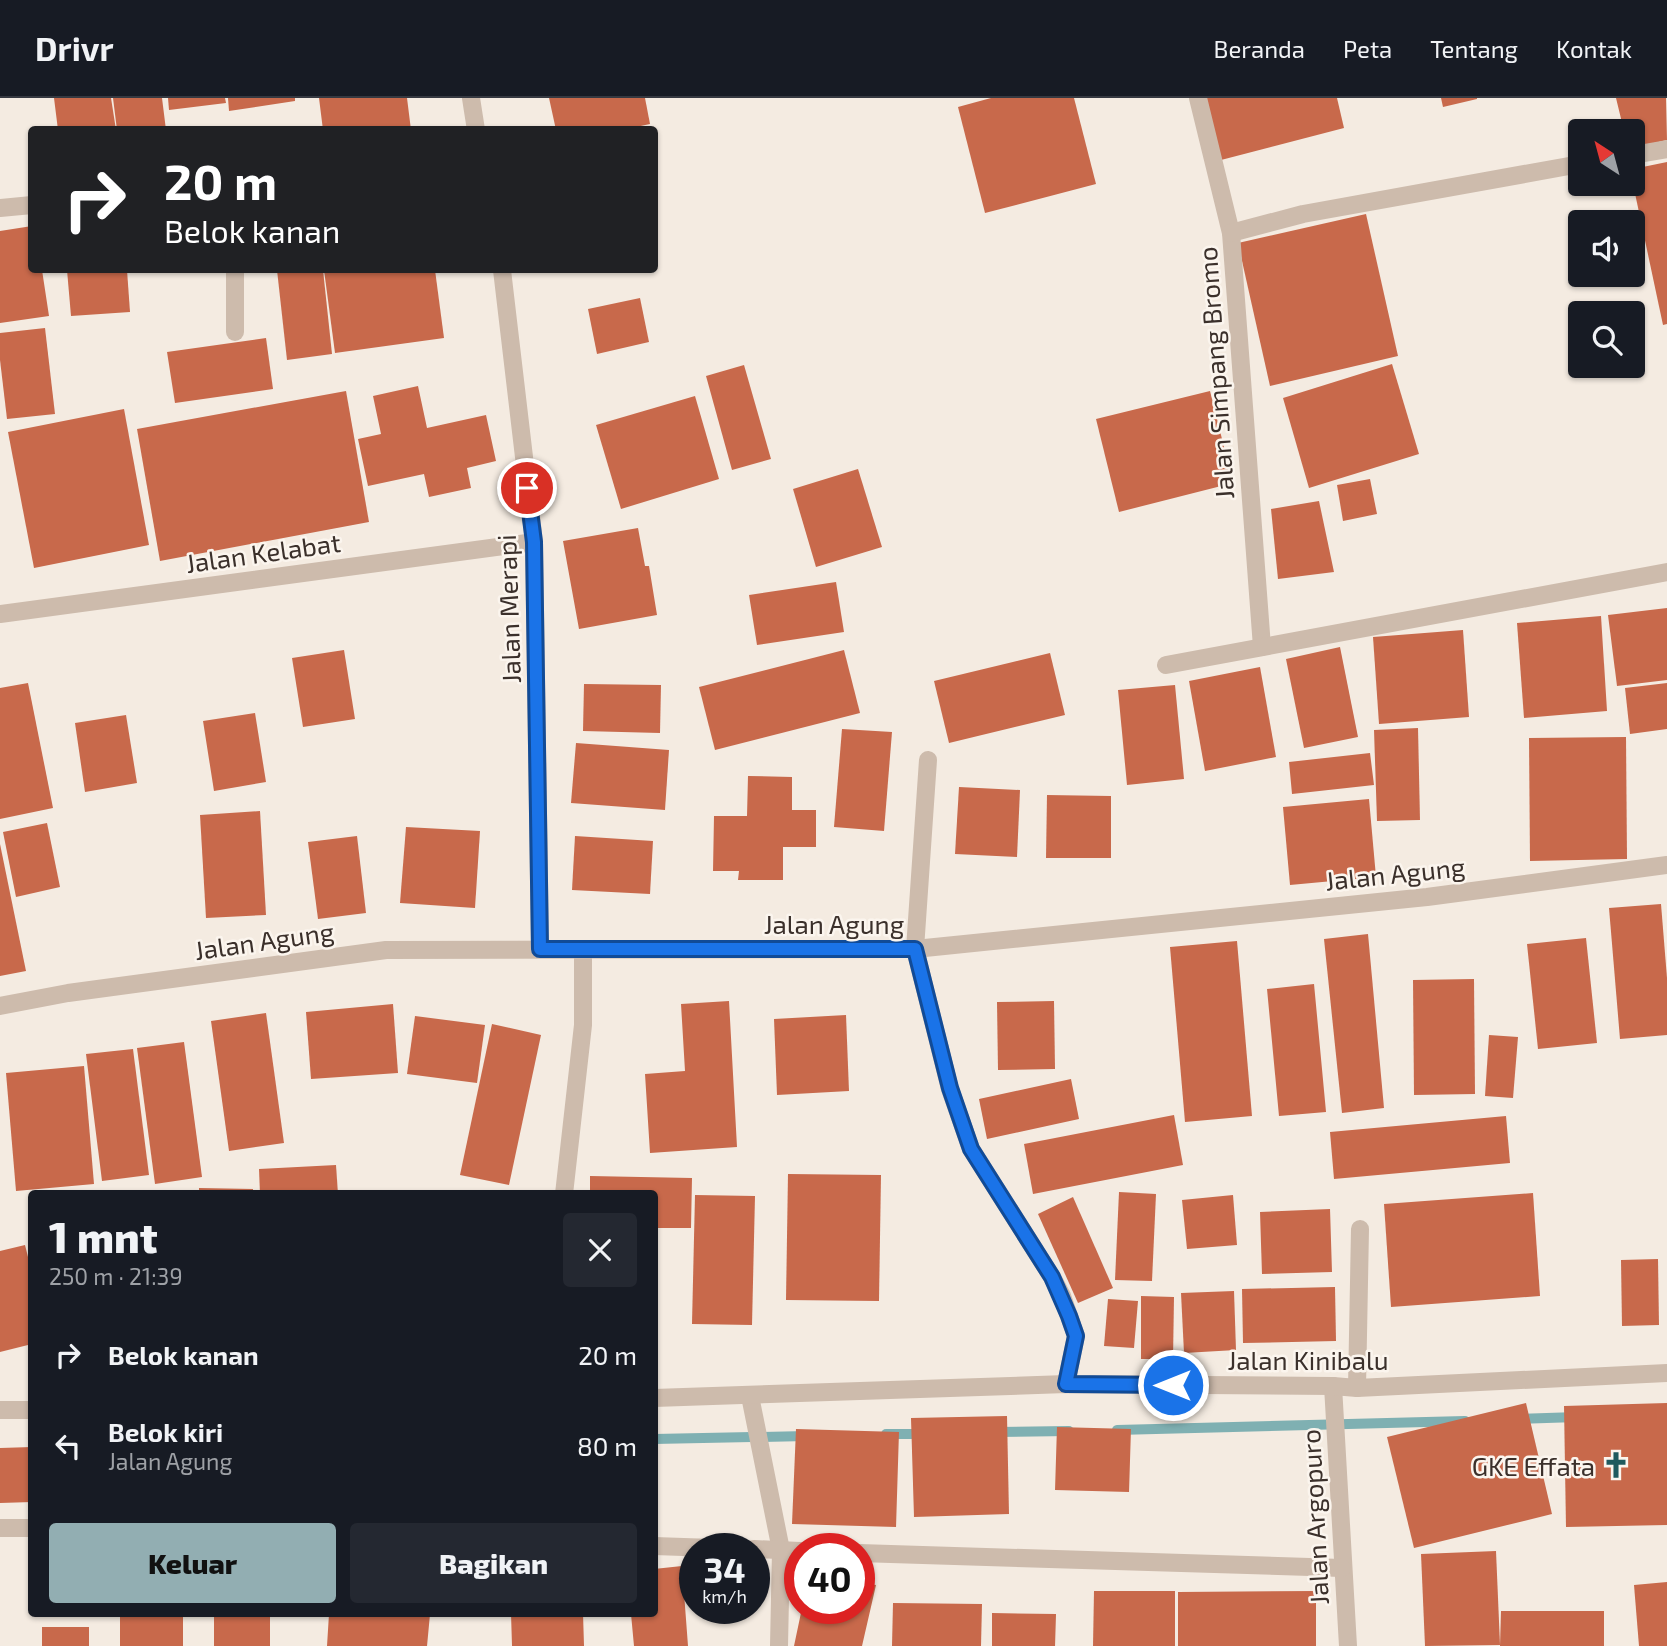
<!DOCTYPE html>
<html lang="id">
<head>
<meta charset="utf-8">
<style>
  body { margin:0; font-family:"Exo 2",sans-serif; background:#242831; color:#f1f3f6; height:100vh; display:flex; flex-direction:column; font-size:26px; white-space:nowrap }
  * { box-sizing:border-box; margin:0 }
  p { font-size:23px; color:#9ea1a6 }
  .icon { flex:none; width:38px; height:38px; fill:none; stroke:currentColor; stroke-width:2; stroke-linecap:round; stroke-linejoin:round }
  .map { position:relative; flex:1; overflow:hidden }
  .drawer { position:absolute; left:28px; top:1092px; width:630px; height:427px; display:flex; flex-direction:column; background:#171b24; border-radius:7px; box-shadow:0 2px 5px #0004 }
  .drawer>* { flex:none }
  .top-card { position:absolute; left:28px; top:28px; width:630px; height:147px; border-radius:7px; box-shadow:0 2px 5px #0004; background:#202124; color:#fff; overflow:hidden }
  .needle { width:46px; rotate:324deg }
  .tools { position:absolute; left:1568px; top:21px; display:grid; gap:14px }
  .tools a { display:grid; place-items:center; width:77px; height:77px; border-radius:7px; background:#171b24; box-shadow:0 2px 5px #0004; font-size:35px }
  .speed { position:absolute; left:679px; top:1435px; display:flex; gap:14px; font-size:35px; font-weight:700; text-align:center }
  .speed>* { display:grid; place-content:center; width:91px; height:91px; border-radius:50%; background:#171b24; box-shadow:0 2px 5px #0004; line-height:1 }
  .speed small { font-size:18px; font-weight:400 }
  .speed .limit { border:10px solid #d22; background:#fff; color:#111 }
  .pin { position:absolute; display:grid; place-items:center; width:60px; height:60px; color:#fff; margin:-30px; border:4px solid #fff; border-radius:50%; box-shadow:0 2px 7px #0007 }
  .me { position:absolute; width:77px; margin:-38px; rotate:270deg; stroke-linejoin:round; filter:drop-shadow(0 0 5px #0008) }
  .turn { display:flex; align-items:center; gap:24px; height:147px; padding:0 21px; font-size:32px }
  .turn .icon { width:91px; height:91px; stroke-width:2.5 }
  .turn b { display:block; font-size:49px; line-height:60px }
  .round { display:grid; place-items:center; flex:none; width:74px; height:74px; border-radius:7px; background:#242831 }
  .summary { display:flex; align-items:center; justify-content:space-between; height:119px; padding:0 21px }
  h1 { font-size:42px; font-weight:800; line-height:52px }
  .cta { display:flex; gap:14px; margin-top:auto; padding:14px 21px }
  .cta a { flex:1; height:80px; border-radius:7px; background:#92aeb2; color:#111; font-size:28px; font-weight:800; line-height:80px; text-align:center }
  .cta a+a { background:#242831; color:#f1f3f6 }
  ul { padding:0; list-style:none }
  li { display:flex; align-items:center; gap:21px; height:91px; padding:0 21px }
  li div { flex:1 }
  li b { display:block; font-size:26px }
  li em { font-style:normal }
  header { display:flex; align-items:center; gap:42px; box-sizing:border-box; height:98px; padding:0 35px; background:#171b24; border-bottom:2px solid #363941 }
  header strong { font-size:33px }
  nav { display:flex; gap:38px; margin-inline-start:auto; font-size:24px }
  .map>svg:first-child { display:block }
</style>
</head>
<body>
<header>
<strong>Drivr</strong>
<nav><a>Beranda</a><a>Peta</a><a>Tentang</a><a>Kontak</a></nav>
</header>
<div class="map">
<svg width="1667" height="1548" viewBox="0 0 1667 1548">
  <rect width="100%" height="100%" fill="#f4ebe1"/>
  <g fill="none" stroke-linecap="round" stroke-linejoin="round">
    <g stroke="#7fb0b2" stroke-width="10">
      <path d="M1516 1321 1577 1319"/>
      <path d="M1117 1332 1465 1323"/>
      <path d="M995 1334 1069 1333"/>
      <path d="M886 1336H926"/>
      <path d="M654 1341 807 1338"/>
    </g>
  </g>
  <g fill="#c8694b">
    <path d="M54 0H111L116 32H58Z"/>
    <path d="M113 0H162L166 32H117Z"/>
    <path d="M168 0H225L226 5 169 12Z"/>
    <path d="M228 0H295V3L229 13Z"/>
    <path d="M319 0H407L411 32H323Z"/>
    <path d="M549 0H645L650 26 622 32H556Z"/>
    <path d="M991 0H1074L1096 86 985 115 958 9Z"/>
    <path d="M1205 0H1337L1344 30 1221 62Z"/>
    <path d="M1441 0H1477V1L1443 9Z"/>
    <path d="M1616 0H1666L1667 42 1633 50V33H1624Z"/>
    <path d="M1667 64V226L1663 227 1633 86V71Z"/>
    <path d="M1366 116 1398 258 1270 288 1238 145Z"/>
    <path d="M32 128V172H42L49 218 0 225V133Z"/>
    <path d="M67 172H127L130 214 71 218Z"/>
    <path d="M277 172H323L332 256 287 262Z"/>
    <path d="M324 172H435L444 240 335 255Z"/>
    <path d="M640 200 649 244 597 256 588 211Z"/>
    <path d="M45 230 55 316 7 321 0 262V235Z"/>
    <path d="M266 240 273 291 175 305 167 254Z"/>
    <path d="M1392 266 1419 356 1309 390 1283 300Z"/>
    <path d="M744 267 771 361 732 372 706 278Z"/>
    <path d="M418 288 427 330 486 317 496 363 467 370 471 390 429 399 424 376 368 388 358 341 381 336 373 298Z"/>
    <path d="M346 293 369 424 160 463 137 331Z"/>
    <path d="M1210 293 1233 385 1119 414 1096 321Z"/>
    <path d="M695 298 719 381 621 411 596 327Z"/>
    <path d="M124 311 149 447 34 470 8 334Z"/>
    <path d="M858 371 882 449 816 469 793 391Z"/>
    <path d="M1370 381 1377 416 1343 423 1337 387Z"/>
    <path d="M1319 403 1334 474 1278 481 1271 411Z"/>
    <path d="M638 430 645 468H649L657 517 579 531 563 443Z"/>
    <path d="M836 484 844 534 757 547 749 497Z"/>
    <path d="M1667 510V582L1617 588 1608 517Z"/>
    <path d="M1601 518 1607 613 1524 620 1517 525Z"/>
    <path d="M1463 532 1469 619 1379 626 1373 539Z"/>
    <path d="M1340 549 1358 639 1304 650 1286 561Z"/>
    <path d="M344 552 355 621 303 629 292 560Z"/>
    <path d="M844 552 860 615 715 652 699 589Z"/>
    <path d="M1050 555 1065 617 949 645 934 583Z"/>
    <path d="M1260 569 1276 659 1205 673 1189 583Z"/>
    <path d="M28 585 53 710 0 721V590Z"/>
    <path d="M1667 585V631L1630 636 1625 590Z"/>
    <path d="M584 586 661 587 660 635 583 633Z"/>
    <path d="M1175 587 1184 681 1127 687 1118 592Z"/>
    <path d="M255 615 266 684 214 693 203 623Z"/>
    <path d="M126 617 137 685 85 694 75 625Z"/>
    <path d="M1418 630 1420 722 1377 723 1374 632Z"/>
    <path d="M842 631 892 634 884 733 834 729Z"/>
    <path d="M1626 639 1627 761 1530 763 1529 640Z"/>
    <path d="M576 645 669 652 665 712 571 705Z"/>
    <path d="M1370 655 1374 687 1292 696 1289 664Z"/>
    <path d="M748 678 792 679V712H816V749H783V782H738L739 773H713L714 718H747Z"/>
    <path d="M959 689 1020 692 1017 759 955 756Z"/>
    <path d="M1047 697 1111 698V760H1046Z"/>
    <path d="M1369 701 1376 779 1290 787 1283 709Z"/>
    <path d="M260 713 266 817 206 820 200 717Z"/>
    <path d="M47 725 60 789 16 799 3 734Z"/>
    <path d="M406 729 480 733 475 810 400 805Z"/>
    <path d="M357 738 366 815 318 821 308 744Z"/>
    <path d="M575 738 653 743 650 796 572 792Z"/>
    <path d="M0 746 26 873 0 878Z"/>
    <path d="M1661 806 1667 880V937L1620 941 1609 810Z"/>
    <path d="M1368 836 1384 1010 1342 1015 1324 841Z"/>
    <path d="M1586 840 1597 945 1538 951 1527 846Z"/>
    <path d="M1237 843 1252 1018 1185 1024 1170 849Z"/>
    <path d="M1474 881 1475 996 1414 997 1413 882Z"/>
    <path d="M1314 886 1326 1014 1279 1018 1267 891Z"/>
    <path d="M729 903 737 1049 650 1055 645 976 685 973 681 906Z"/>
    <path d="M1054 903 1055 971 998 972 997 904Z"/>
    <path d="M393 906 398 975 311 981 306 914Z"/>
    <path d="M266 915 284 1045 229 1053 211 923Z"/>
    <path d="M846 917 849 993 777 997 774 921Z"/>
    <path d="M415 918 485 927 477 985 407 976Z"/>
    <path d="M492 926 541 937 509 1087 460 1077Z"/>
    <path d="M1489 937 1518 939 1513 1000 1485 998Z"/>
    <path d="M184 944 202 1079 155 1086 137 950Z"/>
    <path d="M133 951 149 1077 102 1083 86 956Z"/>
    <path d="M84 968 94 1086 16 1093 6 975Z"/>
    <path d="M1071 981 1079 1021 987 1041 979 1001Z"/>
    <path d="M1174 1017 1183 1067 1033 1096 1024 1046Z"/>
    <path d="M1506 1018 1510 1065 1334 1081 1330 1034Z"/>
    <path d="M336 1067 338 1096H260L259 1071Z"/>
    <path d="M788 1076 881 1077 879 1203 786 1202Z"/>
    <path d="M590 1078 692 1080 691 1130H654V1096H590Z"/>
    <path d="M199 1090 253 1091V1096H199Z"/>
    <path d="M1119 1094 1156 1096 1152 1183 1115 1182Z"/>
    <path d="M1533 1095 1540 1198 1391 1209 1384 1106Z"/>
    <path d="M695 1097 755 1098 752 1227 692 1226Z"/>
    <path d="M1233 1097 1237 1147 1187 1151 1182 1102Z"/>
    <path d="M1073 1099 1113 1190 1078 1205 1038 1116Z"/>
    <path d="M1330 1111 1332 1174 1262 1176 1260 1114Z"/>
    <path d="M25 1147 32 1175V1246L0 1254V1153Z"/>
    <path d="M1658 1161 1659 1227 1622 1228 1621 1162Z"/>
    <path d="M1335 1189 1336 1243 1243 1245 1242 1191Z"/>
    <path d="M1234 1193 1236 1252 1184 1255 1181 1195Z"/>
    <path d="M1141 1198 1174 1199 1173 1261H1141Z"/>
    <path d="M1108 1201 1138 1203 1134 1250 1104 1248Z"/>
    <path d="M1526 1305 1552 1416 1414 1450 1387 1339Z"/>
    <path d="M1667 1305V1427L1566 1429 1564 1308Z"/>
    <path d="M1007 1318 1009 1416 914 1419 911 1320Z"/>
    <path d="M1057 1329 1131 1331 1129 1394 1055 1392Z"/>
    <path d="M796 1331 899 1334 896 1429 792 1426Z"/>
    <path d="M32 1349V1404L0 1405V1350Z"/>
    <path d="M1496 1453 1500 1547 1425 1548 1421 1456Z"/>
    <path d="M682 1468 688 1548H634L631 1516H654V1471Z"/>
    <path d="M859 1484 876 1487 862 1548H794L802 1510H859Z"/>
    <path d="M1667 1484V1548H1639L1634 1487Z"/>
    <path d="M1094 1493H1175V1548H1093Z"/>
    <path d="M1316 1493V1548H1178V1494Z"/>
    <path d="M893 1505 982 1506 981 1548H892Z"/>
    <path d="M1501 1513H1604V1548H1500Z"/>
    <path d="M992 1515 1056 1516 1055 1548H992Z"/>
    <rect x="120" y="1516" width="63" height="32"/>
    <rect x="214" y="1516" width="56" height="32"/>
    <path d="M329 1516H430L427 1548H327Z"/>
    <path d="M511 1516H583L584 1548H512Z"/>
    <rect x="42" y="1529" width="47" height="19"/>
  </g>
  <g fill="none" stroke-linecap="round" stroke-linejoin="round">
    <g stroke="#cdbbac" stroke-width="18">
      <path d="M471 0 476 32"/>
      <path d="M1198 0 1231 135 1262 549"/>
      <path d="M1633 57 1667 51"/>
      <path d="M0 110 32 107"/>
      <path d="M1231 135 1303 116 1580 66"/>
      <path d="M235 172V234"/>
      <path d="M502 172 534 444 540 851"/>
      <path d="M0 516 534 444"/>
      <path d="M1166 567 1667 474"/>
      <path d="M928 662 915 851 950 991 971 1051 1052 1179 1062 1198 1076 1238 1066 1286"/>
      <path d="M0 908 68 895 386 852 915 851 1427 799 1667 767"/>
      <path d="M564 1096 583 927V851"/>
      <path d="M1333 1288 1348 1548"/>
      <path d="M1357 1290 1360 1131"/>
      <path d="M750 1298 781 1452 779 1548"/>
      <path d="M0 1430H32"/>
      <path d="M654 1448 743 1451"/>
      <path d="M754 1451 800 1453"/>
      <path d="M859 1455 1342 1470"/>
    </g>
    <g stroke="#cdbbac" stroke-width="18">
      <path d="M654 1300 1066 1286 1333 1288 1357 1290 1667 1275"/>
      <path d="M0 1312H32"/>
    </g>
  </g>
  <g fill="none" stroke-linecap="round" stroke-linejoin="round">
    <defs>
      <path id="route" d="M527 390 534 444 540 851H915L950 990 971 1051 1052 1179 1069 1218 1076 1238 1066 1286 1173 1287"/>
    </defs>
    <use href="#route" stroke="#114b97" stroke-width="18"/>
    <use href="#route" stroke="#1a73e8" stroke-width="12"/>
  </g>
  <defs>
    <symbol id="church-bare" viewBox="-9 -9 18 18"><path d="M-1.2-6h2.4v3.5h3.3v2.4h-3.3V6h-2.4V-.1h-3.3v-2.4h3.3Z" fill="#1f5a5e" stroke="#fbf5ee" stroke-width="2.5" paint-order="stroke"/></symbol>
  </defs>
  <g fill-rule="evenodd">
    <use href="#church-bare" x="1597" y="1348" width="38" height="38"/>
  </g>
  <g text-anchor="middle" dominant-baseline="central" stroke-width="5" stroke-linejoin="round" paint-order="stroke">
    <g font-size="26" fill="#3b302b" stroke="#fbf5ee">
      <text transform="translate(1215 275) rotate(-94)">Jalan Simpang Bromo</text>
      <text transform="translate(263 454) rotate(-8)">Jalan Kelabat</text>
      <text transform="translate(508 511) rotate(-92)">Jalan Merapi</text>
      <text transform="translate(1395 775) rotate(-6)">Jalan Agung</text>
      <text x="834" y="825">Jalan Agung</text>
      <text transform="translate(264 842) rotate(-8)">Jalan Agung</text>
      <text x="1308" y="1261">Jalan Kinibalu</text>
      <text transform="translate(1314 1419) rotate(-93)">Jalan Argopuro</text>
    </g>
    <g font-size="26" fill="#3b302b" stroke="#fbf5ee" text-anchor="end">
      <text x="1595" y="1367">GKE Effata</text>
    </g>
  </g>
</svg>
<div class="tools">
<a><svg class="needle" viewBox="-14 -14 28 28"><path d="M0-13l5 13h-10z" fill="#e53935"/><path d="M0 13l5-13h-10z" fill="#9ea1a6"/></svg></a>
<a><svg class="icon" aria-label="sound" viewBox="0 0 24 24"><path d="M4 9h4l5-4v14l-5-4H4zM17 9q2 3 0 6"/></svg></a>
<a><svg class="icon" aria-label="search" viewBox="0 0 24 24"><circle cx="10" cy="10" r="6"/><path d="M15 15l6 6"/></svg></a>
</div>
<div class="speed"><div>34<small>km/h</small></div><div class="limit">40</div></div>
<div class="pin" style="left:527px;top:390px;background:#d93025"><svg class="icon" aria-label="arrive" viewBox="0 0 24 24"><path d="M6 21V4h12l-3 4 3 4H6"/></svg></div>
<svg class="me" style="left:1173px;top:1287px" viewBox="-20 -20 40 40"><circle r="17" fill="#1a73e8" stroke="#fff" stroke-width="3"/><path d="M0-11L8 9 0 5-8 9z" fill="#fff"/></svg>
<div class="top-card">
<div class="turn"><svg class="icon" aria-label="right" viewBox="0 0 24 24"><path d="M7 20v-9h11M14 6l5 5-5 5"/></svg><div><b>20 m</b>Belok kanan</div></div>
</div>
<section class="drawer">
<div class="summary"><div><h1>1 mnt</h1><p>250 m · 21:39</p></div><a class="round"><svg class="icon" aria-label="close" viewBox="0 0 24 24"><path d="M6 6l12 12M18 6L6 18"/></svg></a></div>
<ul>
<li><svg class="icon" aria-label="right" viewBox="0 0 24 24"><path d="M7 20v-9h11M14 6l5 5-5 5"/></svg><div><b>Belok kanan</b></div><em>20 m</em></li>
<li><svg class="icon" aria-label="left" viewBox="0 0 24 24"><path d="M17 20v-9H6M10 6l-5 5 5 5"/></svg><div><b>Belok kiri</b><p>Jalan Agung</p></div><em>80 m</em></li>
</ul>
<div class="cta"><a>Keluar</a><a>Bagikan</a></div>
</section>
</div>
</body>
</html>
